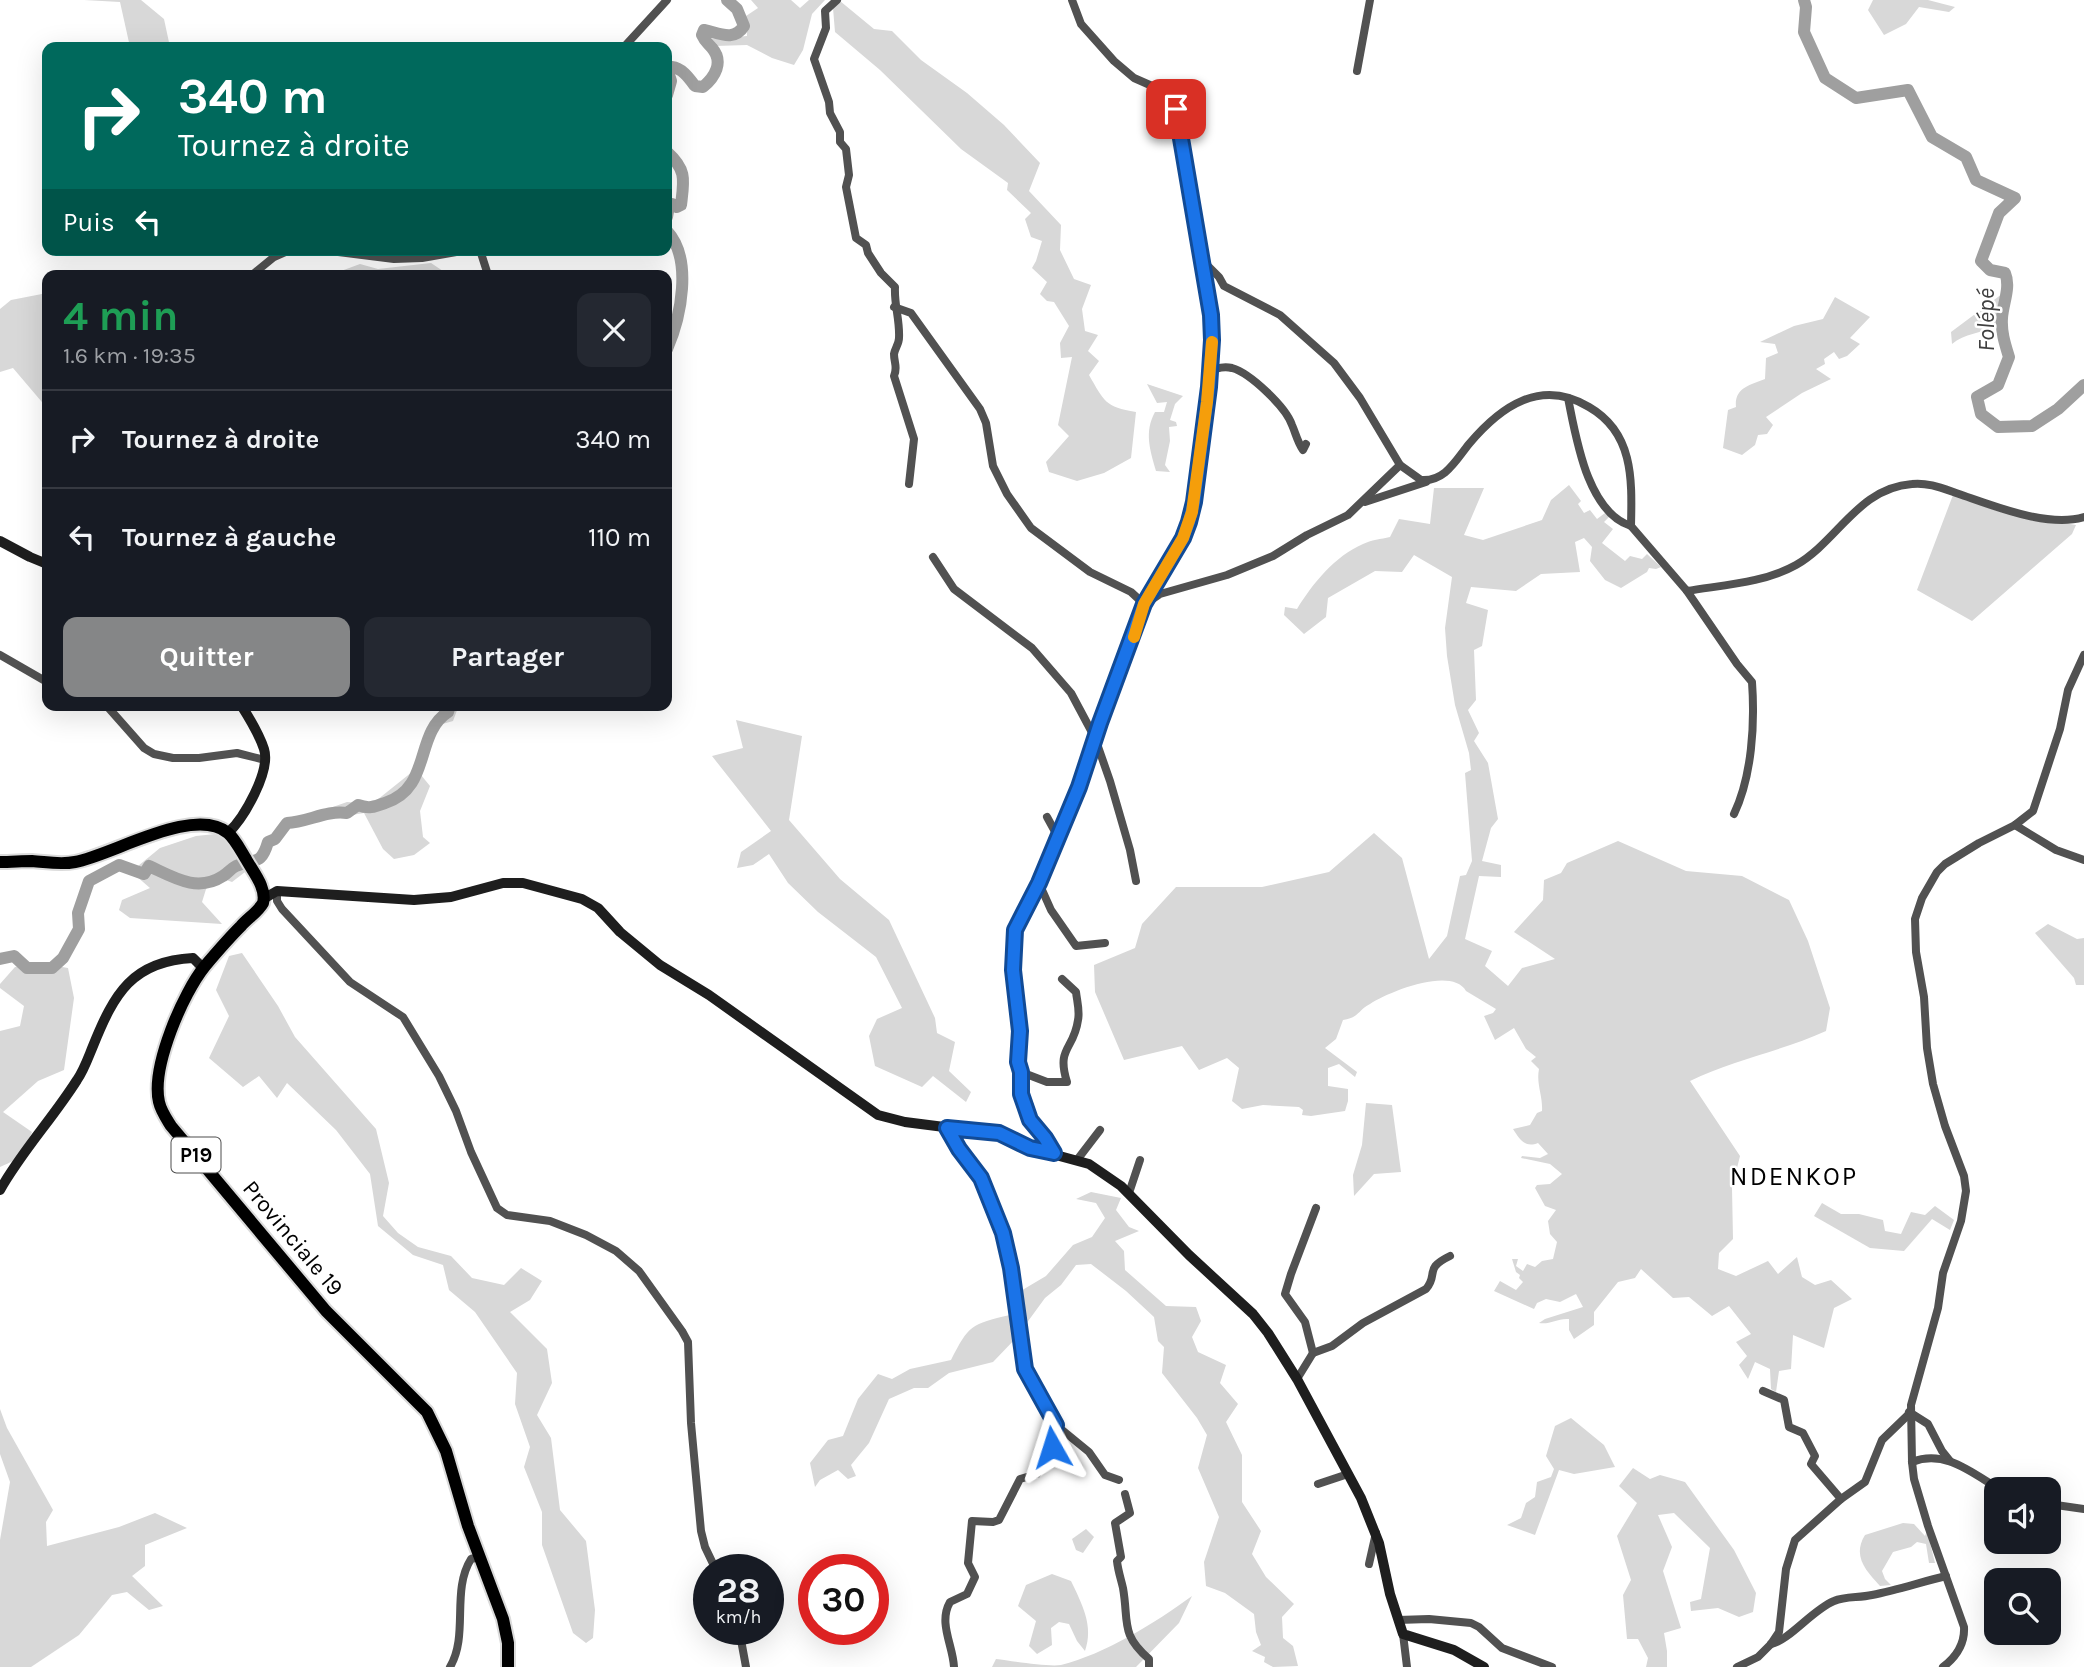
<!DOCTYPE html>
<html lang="fr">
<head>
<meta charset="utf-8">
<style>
  body { margin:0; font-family:Karla,sans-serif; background:#242831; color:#f1f3f6; height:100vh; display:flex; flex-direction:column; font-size:26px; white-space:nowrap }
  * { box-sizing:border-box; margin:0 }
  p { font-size:23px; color:#9ea1a6 }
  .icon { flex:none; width:38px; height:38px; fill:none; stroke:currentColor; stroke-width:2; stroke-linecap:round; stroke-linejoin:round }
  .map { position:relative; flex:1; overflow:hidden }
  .side { position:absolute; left:42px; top:270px; width:630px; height:441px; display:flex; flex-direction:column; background:#171b24; border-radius:14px; box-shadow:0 7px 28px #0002 }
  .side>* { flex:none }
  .guide { position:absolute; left:42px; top:42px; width:630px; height:214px; border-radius:14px; box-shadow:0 7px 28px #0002; background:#00695c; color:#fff; overflow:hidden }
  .fabs { position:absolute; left:1984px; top:1477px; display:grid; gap:14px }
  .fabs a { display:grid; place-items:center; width:77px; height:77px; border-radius:14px; background:#171b24; box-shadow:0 7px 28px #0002; font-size:35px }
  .speed { position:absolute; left:693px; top:1554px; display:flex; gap:14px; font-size:35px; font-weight:700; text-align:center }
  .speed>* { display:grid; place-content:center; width:91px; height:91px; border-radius:50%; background:#171b24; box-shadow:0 7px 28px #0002; line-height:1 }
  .speed small { font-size:18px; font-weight:400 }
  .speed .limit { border:10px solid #d22; background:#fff; color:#111 }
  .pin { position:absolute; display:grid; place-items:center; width:60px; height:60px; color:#fff; margin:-30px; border-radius:14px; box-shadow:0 4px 10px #0006 }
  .me { position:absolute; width:77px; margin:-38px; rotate:354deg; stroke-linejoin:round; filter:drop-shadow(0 0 5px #0008) }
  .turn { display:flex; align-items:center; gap:24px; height:147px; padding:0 21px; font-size:32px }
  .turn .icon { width:91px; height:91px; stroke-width:2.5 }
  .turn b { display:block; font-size:49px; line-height:60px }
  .then { display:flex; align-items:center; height:66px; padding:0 21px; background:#0003; gap:14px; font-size:26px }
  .round { display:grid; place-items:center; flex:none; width:74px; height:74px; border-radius:14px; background:#242831 }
  .overview { display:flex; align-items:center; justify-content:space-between; height:119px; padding:0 21px }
  h1 { font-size:42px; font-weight:700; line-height:52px; color:#1e9e55 }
  .button { display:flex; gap:14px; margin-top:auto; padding:14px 21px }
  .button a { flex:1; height:80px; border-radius:14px; background:#858687; color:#fff; font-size:28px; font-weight:700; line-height:80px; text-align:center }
  .button a+a { background:#242831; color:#f1f3f6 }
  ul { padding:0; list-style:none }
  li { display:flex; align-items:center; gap:21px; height:98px; padding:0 21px; border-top:2px solid #363941 }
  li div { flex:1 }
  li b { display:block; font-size:26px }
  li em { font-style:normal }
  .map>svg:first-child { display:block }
</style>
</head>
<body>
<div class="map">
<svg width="2084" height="1667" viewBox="0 0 2084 1667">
  <rect width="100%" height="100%" fill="#fff"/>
  <g fill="#d8d8d8">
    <path d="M84 0H141L164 19 170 47H130L120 2Z"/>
    <path d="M751 0H791L800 8 809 0H825L812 14 803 50 794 65 772 58 747 45 715 46 706 39 747 36 746 16 758 8Z"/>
    <path d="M1873 0H1928L1955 7 1949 12 1919 7 1906 24 1884 35 1868 10Z"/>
    <path d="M840 1 874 29 892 31 921 60 967 93 1004 125 1040 163 1029 191 1061 225 1060 250 1074 279 1091 285 1082 309 1085 331 1098 335 1088 351 1099 361 1089 375C1104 401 1105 407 1136 412L1131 458 1104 473 1077 481 1049 472 1046 462 1069 436 1058 425 1072 357 1061 358 1060 343 1069 326 1054 302 1047 301 1040 294 1047 282 1032 268 1036 261 1042 241 1031 237 1025 219 1031 213 1007 190 1008 183 961 149 880 70 835 32 833 8Z"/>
    <path d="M431 263 449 275H340L341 271 360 264 378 269Z"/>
    <path d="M47 293V408L13 368 0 372V309L11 300Z"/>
    <path d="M2002 294 1997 327C1982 332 1964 334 1952 344L1951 332Z"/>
    <path d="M1835 297 1870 317 1850 338 1860 344 1847 356 1839 359 1834 352 1824 359 1825 364 1816 369 1831 379 1802 393 1766 417 1773 425 1767 434 1758 435 1755 445 1742 455 1723 448 1728 410 1736 407C1734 388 1750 385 1765 379L1766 358 1778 353 1775 344 1760 342 1794 326 1823 319Z"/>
    <path d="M1147 384 1183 396 1175 404 1170 420 1176 422 1177 426 1169 427 1170 441 1165 465 1170 472 1156 471C1150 450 1144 432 1155 412H1164L1167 402 1157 403Z"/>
    <path d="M1569 485 1581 501 1578 504 1584 513 1590 510 1597 519 1605 513 1609 517 1604 522 1613 529 1602 543 1625 561 1630 556 1642 559 1647 554 1661 567 1656 569 1649 568 1647 572 1621 588 1605 580 1590 561 1592 547 1584 538 1575 542 1580 572 1541 574 1516 591 1471 587 1466 603 1488 610 1482 646 1474 650 1476 700 1468 710 1479 733 1474 741 1488 763 1498 819 1491 828 1482 861 1501 865V877L1479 876 1465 939 1492 951 1485 966 1508 986 1522 968 1555 959 1514 932 1543 900 1544 880 1561 873 1567 863 1618 841 1686 871 1742 876 1789 900 1808 941 1830 1008 1826 1031C1782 1051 1733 1060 1690 1081L1740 1156 1732 1188 1733 1239 1719 1253 1718 1269 1736 1276 1768 1261 1778 1274 1797 1257 1802 1277 1815 1285 1831 1280 1852 1299 1834 1308 1824 1348 1793 1335 1791 1369 1779 1371 1776 1392 1771 1389 1770 1369 1755 1362 1748 1379 1739 1365 1747 1356 1736 1342 1751 1334 1729 1306 1712 1316 1689 1297 1673 1298 1641 1269 1635 1278 1618 1282 1594 1312V1325L1574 1339 1569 1330V1319C1557 1318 1550 1325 1539 1323L1545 1319 1583 1307 1576 1294 1560 1302 1546 1299 1537 1303 1534 1309 1494 1291 1500 1281 1516 1290 1523 1282 1519 1278 1520 1275 1516 1272 1512 1259H1518L1516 1266 1523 1271 1527 1264 1535 1267 1542 1261 1553 1259 1557 1242 1550 1234 1548 1221 1556 1210 1545 1206 1535 1188 1537 1185 1550 1184 1562 1174 1550 1164 1521 1158 1522 1156 1540 1158 1548 1154 1538 1143C1525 1148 1520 1140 1513 1129L1530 1125 1537 1113 1542 1111C1543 1096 1536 1084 1539 1069L1531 1061 1536 1057 1526 1049 1514 1028 1495 1040 1484 1016 1493 1013 1496 1009 1466 991C1452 966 1388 992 1370 1004 1357 1011 1360 1017 1343 1020L1336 1039 1325 1048 1357 1072 1355 1077 1339 1064 1328 1068V1086L1348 1089V1101L1345 1111 1311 1116 1302 1115 1303 1110 1299 1107 1263 1105 1242 1109 1232 1101 1239 1068 1227 1058 1199 1070 1182 1046 1124 1060 1095 992 1094 965 1135 948 1142 924 1176 887H1262L1329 872 1374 833 1402 858 1429 959 1447 936 1460 876 1466 875 1472 861 1465 773 1471 770 1469 753 1455 705 1447 656 1445 628 1452 577 1414 555 1402 572 1375 571 1328 598 1326 617 1304 634 1284 615 1285 607 1297 609C1313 583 1335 556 1363 544 1371 540 1381 539 1390 537L1399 519 1430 524 1434 488H1484L1464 535 1483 540 1542 520 1551 500Z"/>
    <path d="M1953 495 2000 512 2076 525 2072 534 1972 621 1917 590Z"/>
    <path d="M452 705H459L453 721 439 725 421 775 430 786 420 811 423 837 430 843 414 855 394 859 383 849 364 813 327 819 330 808 347 802 372 804 412 772 424 744 440 719 450 717Z"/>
    <path d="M736 720 802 736 789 820 840 879 889 920 935 1018 937 1033 955 1042 949 1071 971 1092 966 1102 933 1076 922 1087 875 1066 869 1036 877 1019 902 1008 876 957 818 912 788 883 769 854 753 865 737 868 741 852 771 831 712 756 743 748Z"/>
    <path d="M215 834 226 837 249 869 232 882 218 877 207 886 202 902 222 924 130 918 119 910 122 900 150 888 128 869 105 868 119 861 138 866 160 848 196 836Z"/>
    <path d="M2048 924 2077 939 2084 938V985H2076L2074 978 2035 933Z"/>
    <path d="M242 953 278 1006 295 1037 376 1129 389 1183 383 1216 398 1233 418 1247 451 1256 472 1278 504 1285 521 1268 542 1281 530 1300 510 1312 547 1349 552 1383 537 1415 551 1438 560 1510 586 1541 595 1610 593 1638 586 1643 573 1633 542 1545V1512L524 1467 530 1447 515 1404 517 1373 475 1312 449 1290 443 1265 413 1255 378 1226 370 1174 336 1130 287 1083 277 1098 259 1076 243 1087 209 1058 229 1016 216 990 229 956Z"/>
    <path d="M40 963 68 968 74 998 64 1070 38 1081 3 1112 32 1132C23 1153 22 1158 0 1167V1031L20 1026 24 1006 0 988V984L15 967Z"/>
    <path d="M1366 1103 1392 1105 1401 1172 1374 1174 1354 1196 1353 1175 1362 1145Z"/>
    <path d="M1091 1192 1121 1198 1116 1210 1129 1227 1139 1231 1115 1241 1124 1251 1125 1270 1166 1306 1196 1307 1201 1321 1192 1337 1198 1352 1226 1365 1220 1383 1238 1404 1226 1422 1242 1455V1502L1261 1531 1252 1554 1266 1577 1294 1604 1282 1617 1283 1638 1293 1646 1298 1666 1273 1667 1264 1662 1265 1657 1252 1651 1261 1645 1256 1632 1254 1614 1225 1593 1206 1586 1204 1562 1219 1517 1198 1468 1207 1435 1197 1418 1162 1373 1164 1347 1158 1341 1154 1317 1126 1291 1091 1264 1076 1265 1061 1285 1045 1298 1026 1324 1017 1308 1019 1292 1046 1276 1073 1245 1092 1237 1105 1218 1096 1203 1076 1199Z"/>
    <path d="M1822 1203 1841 1214H1859L1883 1220 1885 1231 1901 1234 1911 1212 1925 1215 1935 1206 1954 1220 1950 1230 1932 1219 1904 1251 1870 1248 1814 1216Z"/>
    <path d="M1010 1315 1017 1337 993 1362 949 1373 928 1388H914L889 1399 869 1443 851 1465 856 1476 848 1479 838 1470 820 1480 815 1487 810 1463 828 1440 843 1436 858 1399 878 1374 892 1379 910 1369 951 1360C969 1325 971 1324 1010 1315Z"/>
    <path d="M0 1409 7 1428 53 1510 46 1522 47 1546 119 1527 155 1513 187 1528 145 1545V1566L132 1576 163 1606 149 1610 127 1592 112 1595 79 1635 31 1667H0V1540L10 1482 0 1454Z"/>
    <path d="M1571 1418 1604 1445 1615 1467 1574 1474 1559 1470 1535 1535 1507 1525 1521 1518 1526 1503 1535 1497 1537 1482 1551 1477 1554 1469 1546 1456 1555 1426Z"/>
    <path d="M1633 1468 1650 1479 1660 1475 1685 1482 1734 1550 1756 1593 1753 1612 1739 1617 1718 1608 1691 1611 1690 1602 1701 1599 1710 1548 1674 1513 1658 1515 1672 1547 1663 1571 1681 1628 1664 1633 1667 1651V1667H1646L1648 1658 1638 1639H1627L1623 1595 1631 1580 1617 1536 1637 1503 1619 1486Z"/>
    <path d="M1903 1523 1914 1524 1925 1536 1927 1531 1935 1563H1929L1926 1544 1917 1542 1911 1547 1893 1552 1882 1571 1885 1579 1891 1585 1880 1586C1866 1571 1852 1556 1865 1535Z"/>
    <path d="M1086 1529 1094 1537 1083 1553 1076 1550 1072 1539Z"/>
    <path d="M1052 1574 1071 1581C1082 1604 1094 1626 1085 1651L1077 1641 1069 1624 1059 1622 1051 1628 1052 1645 1037 1654 1029 1646 1036 1621 1018 1606 1026 1585Z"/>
    <path d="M1192 1596 1179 1623 1136 1667H992L996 1659C1012 1661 1048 1667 1061 1665 1105 1654 1155 1623 1192 1596Z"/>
  </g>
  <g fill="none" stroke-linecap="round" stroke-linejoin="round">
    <g stroke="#9f9f9f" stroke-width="12">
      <path d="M1804 0 1806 7 1804 32 1825 78 1856 98 1908 90 1932 137 1966 157 1976 180 2015 198 1999 213 1981 261 1990 270 2005 273C2011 287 2003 303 2002 318 2001 332 2005 344 2009 357L1998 385 1977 397 1981 414 1998 427 2032 426 2058 409 2084 385"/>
      <path d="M667 95 671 81 668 72 672 67C682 68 689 78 695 86L703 87C715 77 724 62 712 48 708 43 705 42 702 35L704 30C719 33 734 42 744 26L737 9 727 0"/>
      <path d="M667 152C687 170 684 180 681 205L677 207 672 204 669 206 667 217"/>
      <path d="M667 231C693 259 681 317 667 349"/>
      <path d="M0 959 14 956 27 968H52L63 958 79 929 78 913 89 881 119 865 144 874 149 866C173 877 197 893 223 876 228 873 230 869 236 866 255 858 261 866 268 842L275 839 287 823C308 822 326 810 347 813L358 805C369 809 374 807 385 803 432 788 414 734 448 712L450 705"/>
    </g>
    <defs>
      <path id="primary" d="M0 862C11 862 22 861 32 861 47 862 60 865 75 862 113 855 194 805 228 833 235 839 241 851 246 859 253 872 267 888 263 903 258 912 248 918 241 926 228 939 216 953 205 966 183 993 151 1067 159 1102 161 1111 166 1118 171 1126L326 1311 427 1412 446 1451 468 1526 503 1619 508 1643V1667"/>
    </defs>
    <use href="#primary" stroke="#dbdbdb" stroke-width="16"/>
    <g stroke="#515151" stroke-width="8">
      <path d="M837 0 825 11 826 28 814 59 829 102 830 113 840 132V142L846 149 849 175 846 187 856 238 866 245 868 253 881 273 895 287C894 305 900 320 899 338 899 344 895 348 894 354 894 363 898 367 894 376L914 439 909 484"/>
      <path d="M624 47 667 0"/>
      <path d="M1357 71 1370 0"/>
      <path d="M322 250 394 259 422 258 468 250"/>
      <path d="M480 250 488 275"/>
      <path d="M1203 261 1219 277 1224 286 1280 315 1334 363 1360 398 1400 465"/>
      <path d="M252 275 274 257 290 250"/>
      <path d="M894 307 911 313 980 409 986 423 993 466 1007 494 1031 528 1090 572 1131 592 1144 604"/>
      <path d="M1210 371C1218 368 1224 366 1232 368 1250 373 1286 407 1292 425 1296 434 1297 441 1303 450L1306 444"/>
      <path d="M1568 398C1576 437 1587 512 1631 526"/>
      <path d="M1365 502 1426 482"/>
      <path d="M933 557 954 589 1032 648 1071 693 1095 738 1110 781 1130 850 1136 881"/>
      <path d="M1687 591 1737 664 1752 682C1755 724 1752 776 1734 814"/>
      <path d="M1147 603 1160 594 1227 575 1273 556 1307 535 1348 515 1400 465 1421 480C1445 482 1456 460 1469 444 1501 406 1541 378 1589 407 1634 433 1632 480 1631 526L1687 591C1722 585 1764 583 1796 565 1838 541 1858 488 1912 484 1928 482 1944 489 1959 494 1994 506 2048 528 2084 517"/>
      <path d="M0 655 47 682"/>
      <path d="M106 705 144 748 154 754 173 758H199L237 753 265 760"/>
      <path d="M1047 817 1058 837"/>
      <path d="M2015 825 2056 850 2084 860"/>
      <path d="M1039 883 1051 910 1076 946 1105 943"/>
      <path d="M277 891V901L282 909 350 982 403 1017 439 1076 456 1111 471 1152 497 1208 507 1215 550 1221 586 1235 616 1251 639 1271 682 1331 688 1342 691 1423 701 1531 705 1547 716 1570"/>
      <path d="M1021 1072 1047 1082H1067C1056 1047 1074 1050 1078 1020 1080 1011 1077 1001 1076 992L1062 979"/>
      <path d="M947 1128 989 1194 1003 1233 1011 1268 1026 1374 1056 1425 1052 1447 1037 1474 1020 1479 999 1520 993 1522 972 1521 968 1563 975 1577 967 1594 950 1602C938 1623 953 1645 954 1667"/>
      <path d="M1054 1153 1045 1137 1030 1120 1021 1094V1072L1018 1062 1020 1024 1013 970 1015 930 1039 883 1079 787 1095 738 1144 604 1183 538 1189 522 1207 402 1212 327 1203 261 1174 103 1168 93 1134 78 1114 61 1081 24 1072 0"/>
      <path d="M1077 1160 1100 1130"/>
      <path d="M1129 1193 1140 1160"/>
      <path d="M1313 1353 1305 1322 1285 1294 1291 1274 1316 1208"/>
      <path d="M1297 1379 1313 1353 1332 1346 1363 1323 1426 1289C1439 1274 1423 1269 1450 1256"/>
      <path d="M1763 1391 1784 1400 1789 1427 1803 1433 1815 1456 1811 1464 1841 1499"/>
      <path d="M1909 1412 1928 1424 1942 1451 1950 1461"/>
      <path d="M1056 1425 1089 1452 1105 1475 1119 1480"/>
      <path d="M1912 1462C1945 1449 1972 1473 1999 1489"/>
      <path d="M1318 1484 1348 1474"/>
      <path d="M1125 1494 1130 1513 1115 1523 1121 1557 1117 1561C1118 1571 1121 1579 1123 1588 1129 1622 1120 1634 1149 1659V1667"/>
      <path d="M2049 1504 2084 1509"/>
      <path d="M1369 1564 1376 1533"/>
      <path d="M1398 1620 1429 1619 1471 1623 1479 1627 1502 1648 1552 1667"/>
      <path d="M739 1629 746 1667"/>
      <path d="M1403 1634 1407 1667"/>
      <path d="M1771 1644C1790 1640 1812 1610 1834 1601 1845 1596 1859 1598 1872 1595 1897 1590 1921 1582 1946 1576"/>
      <path d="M450 1667C469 1635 451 1591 471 1559L479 1557"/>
      <path d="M1737 1667 1758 1657 1771 1644 1779 1632 1786 1569 1795 1540 1841 1499 1865 1482 1882 1440 1909 1414"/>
      <path d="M1943 1667C1956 1657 1965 1645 1964 1627L1928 1526 1914 1479 1912 1462 1911 1405 1938 1308 1943 1273 1961 1221 1966 1191 1964 1176 1945 1126 1933 1084 1927 1048 1924 997 1916 952 1915 919 1922 898 1937 872 1945 864 1979 843 2015 825 2033 811 2060 729 2068 690 2084 655"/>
    </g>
    <g stroke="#1e1e1e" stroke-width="10">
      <path d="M0 541 30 557 47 564"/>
      <path d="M228 833C244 818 271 771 264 749 259 734 250 719 241 705"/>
      <path d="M265 898 277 891 414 900 451 897 503 883H523L582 899 598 908 620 932 660 965 709 995 878 1115 905 1122 999 1134 1030 1148 1089 1164 1121 1186 1189 1255 1253 1314 1268 1333 1297 1379 1361 1498 1379 1543 1390 1594 1403 1634 1454 1650 1484 1667"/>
      <path d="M0 1190C22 1151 53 1118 77 1080 84 1070 88 1058 93 1046 114 994 132 961 193 958L203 968"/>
    </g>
    <use href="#primary" stroke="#000" stroke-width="12"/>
  </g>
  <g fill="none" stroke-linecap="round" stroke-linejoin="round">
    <defs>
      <path id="route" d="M1052 1447 1056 1425 1025 1369 1011 1268 1003 1233 981 1178 959 1149 947 1128 999 1133 1030 1148 1054 1153 1045 1138 1030 1120 1021 1094V1072L1018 1062 1020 1031 1013 970 1015 930 1039 883 1079 787 1100 723 1144 604 1183 538 1189 522 1194 502 1209 387 1212 340 1211 315 1176 109"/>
    </defs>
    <use href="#route" stroke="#114b97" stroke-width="18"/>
    <use href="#route" stroke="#1a73e8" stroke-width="12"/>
    <path stroke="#f59e0b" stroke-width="12" d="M1134 637 1144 604 1183 538 1192 512 1207 402 1212 342"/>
  </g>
  <g text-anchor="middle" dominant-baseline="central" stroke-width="5" stroke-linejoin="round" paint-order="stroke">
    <rect fill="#fff" stroke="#4c4c4c" stroke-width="2" x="171.5" y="1137.5" width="49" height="35" rx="5"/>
    <g font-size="21" font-weight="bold" fill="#000">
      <text x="196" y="1155">P19</text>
    </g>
    <g font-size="23" fill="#000" stroke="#fff">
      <text transform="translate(293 1238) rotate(50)">Provinciale 19</text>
    </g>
    <g font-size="24" font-style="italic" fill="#404040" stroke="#fff">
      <text transform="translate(1986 320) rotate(-90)">Folépé</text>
    </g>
    <g font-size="26" letter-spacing="2" fill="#000" stroke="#fff">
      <text x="1794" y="1176">NDENKOP</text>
    </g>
  </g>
</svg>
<div class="fabs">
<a><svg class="icon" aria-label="sound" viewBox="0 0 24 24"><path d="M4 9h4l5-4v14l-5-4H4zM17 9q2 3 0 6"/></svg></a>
<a><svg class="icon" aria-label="search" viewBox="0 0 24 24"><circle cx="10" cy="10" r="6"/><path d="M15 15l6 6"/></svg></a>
</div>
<div class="speed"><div>28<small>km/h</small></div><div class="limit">30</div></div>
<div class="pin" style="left:1176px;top:109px;background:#d93025"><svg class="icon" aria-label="arrive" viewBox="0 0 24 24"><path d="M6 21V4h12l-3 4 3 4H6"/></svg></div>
<svg class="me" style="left:1052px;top:1447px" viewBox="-20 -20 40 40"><path d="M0-17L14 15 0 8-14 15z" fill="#1a73e8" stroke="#fff" stroke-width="4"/></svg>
<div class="guide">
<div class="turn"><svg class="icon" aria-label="right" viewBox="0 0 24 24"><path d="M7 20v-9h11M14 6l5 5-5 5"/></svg><div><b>340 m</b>Tournez à droite</div></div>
<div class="then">Puis<svg class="icon" aria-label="left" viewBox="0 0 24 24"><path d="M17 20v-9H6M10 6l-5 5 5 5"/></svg></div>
</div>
<section class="side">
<div class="overview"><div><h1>4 min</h1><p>1.6 km · 19:35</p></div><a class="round"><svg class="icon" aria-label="close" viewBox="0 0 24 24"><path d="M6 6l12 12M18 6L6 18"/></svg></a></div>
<ul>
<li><svg class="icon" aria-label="right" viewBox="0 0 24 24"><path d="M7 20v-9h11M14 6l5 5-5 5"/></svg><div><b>Tournez à droite</b></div><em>340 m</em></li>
<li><svg class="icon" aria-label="left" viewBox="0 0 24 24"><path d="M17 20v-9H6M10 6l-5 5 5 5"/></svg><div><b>Tournez à gauche</b></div><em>110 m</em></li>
</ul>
<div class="button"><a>Quitter</a><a>Partager</a></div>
</section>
</div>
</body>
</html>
